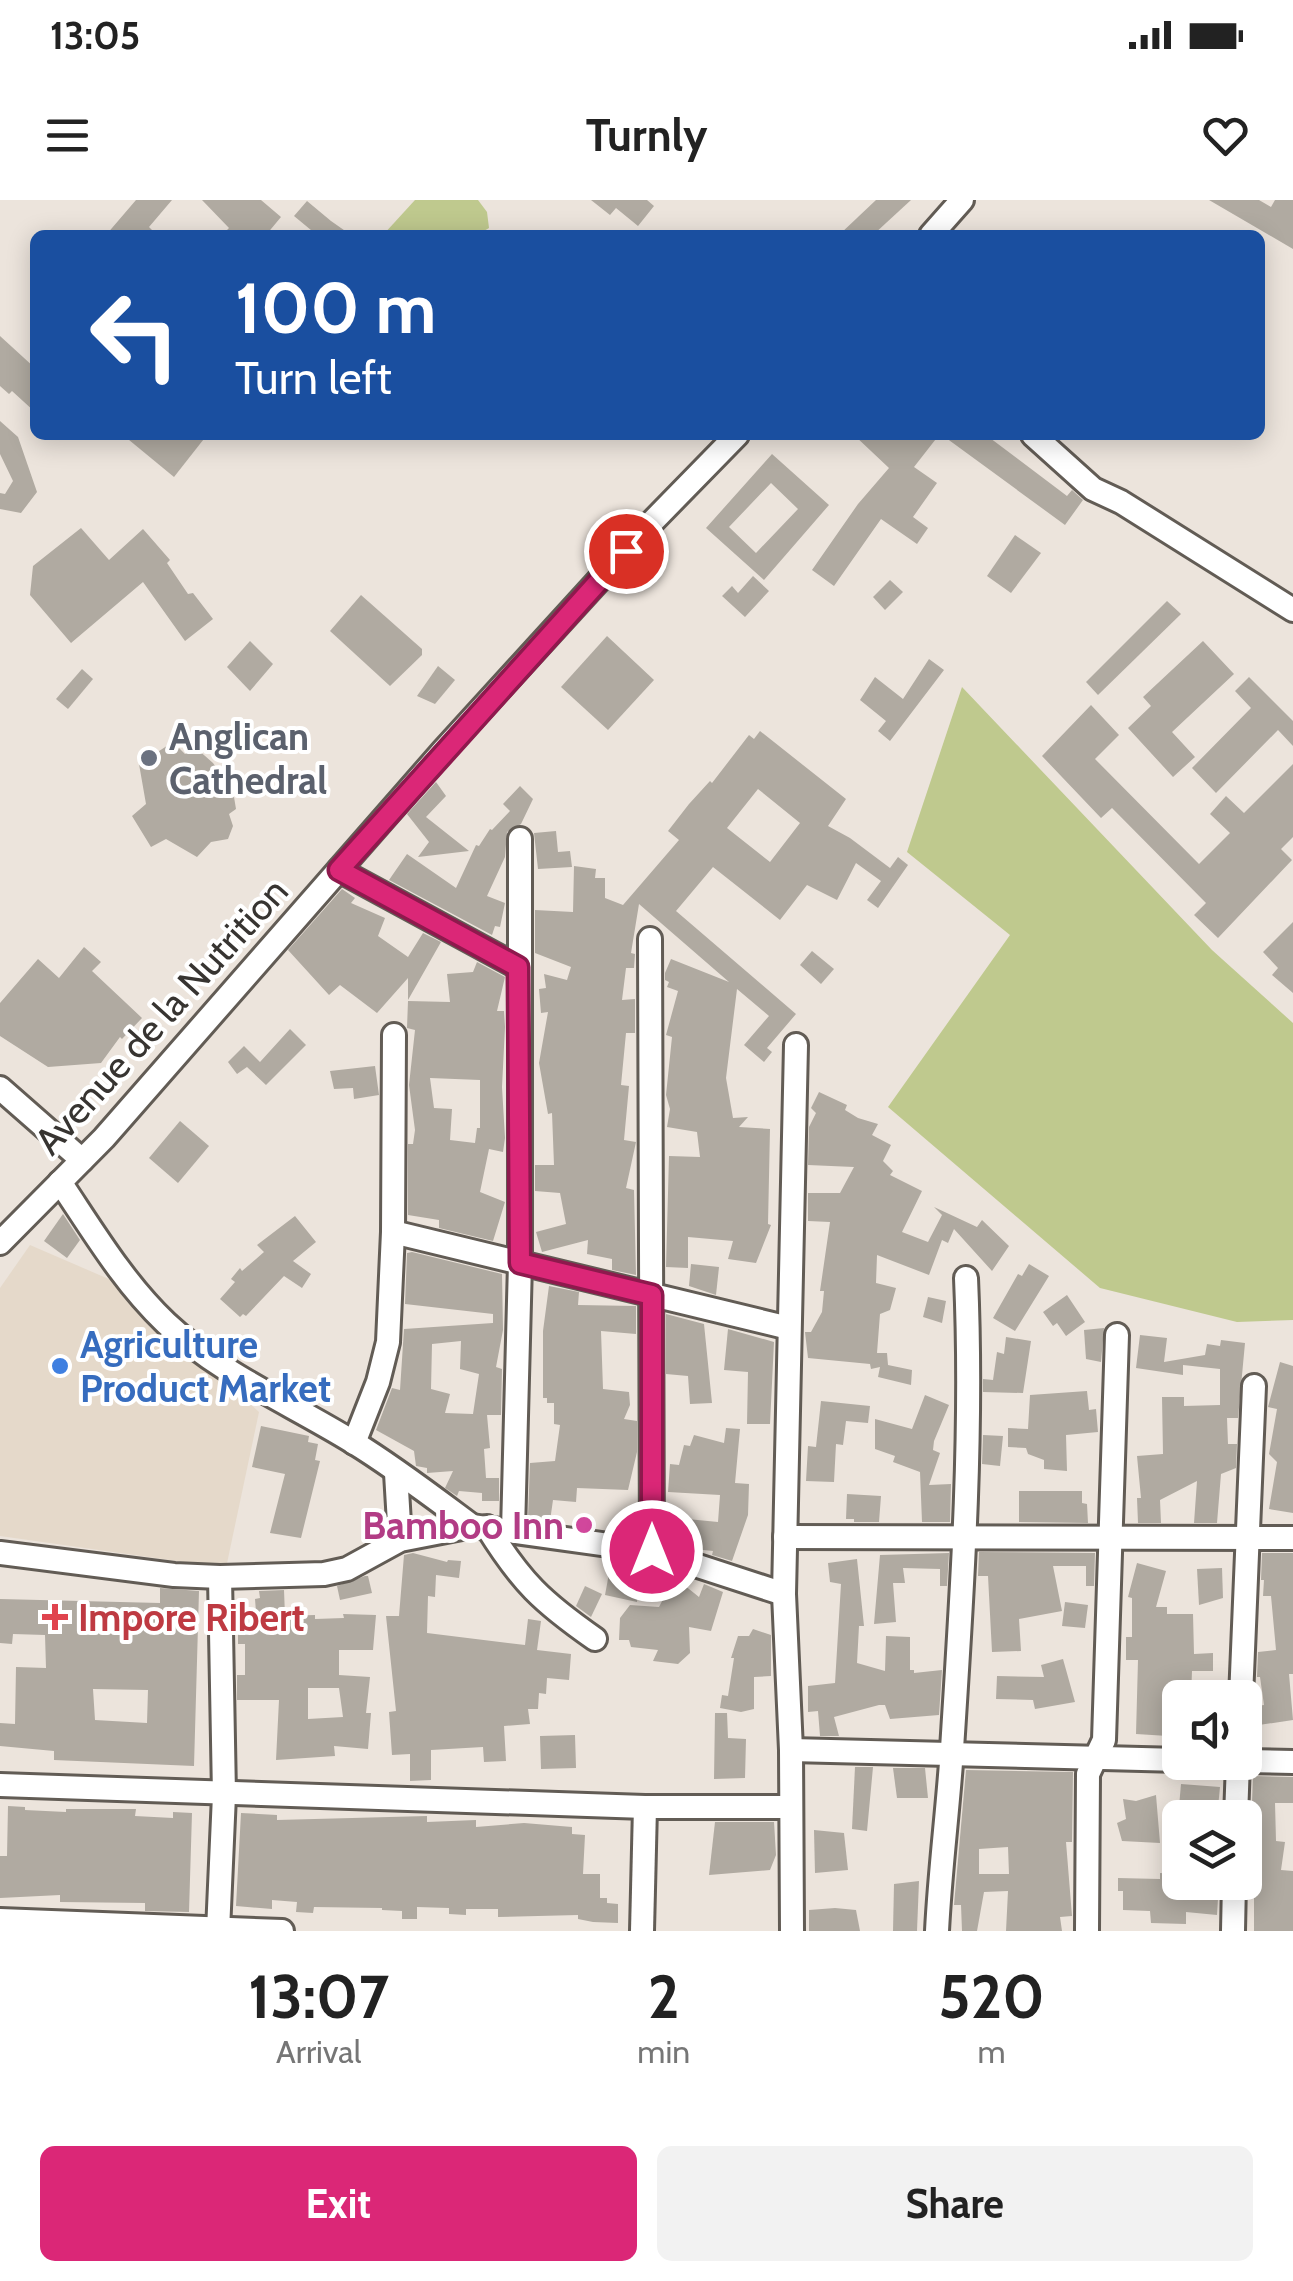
<!DOCTYPE html>
<html lang="en">
<head>
<meta charset="utf-8">
<style>
  body { margin:0; font-family:Cabin,sans-serif; background:#f2f2f2; color:#222; height:100vh; display:flex; flex-direction:column; font-size:38px; white-space:nowrap }
  * { box-sizing:border-box; margin:0 }
  p { font-size:32px; color:#767676 }
  .icon { flex:none; width:55px; height:55px; fill:none; stroke:currentColor; stroke-width:2; stroke-linecap:round; stroke-linejoin:round }
  .map { position:relative; height:1731px; overflow:hidden }
  .sheet { display:flex; flex-direction:column; background:#fff; flex:1 }
  .sheet>* { flex:none }
  .top-card { position:absolute; left:30px; top:30px; width:1235px; height:210px; border-radius:15px; box-shadow:0 5px 25px #0003; background:#1a4fa0; color:#fff; overflow:hidden }
  .buttons { position:absolute; left:1162px; top:1480px; display:grid; gap:20px }
  .buttons a { display:grid; place-items:center; width:100px; height:100px; border-radius:15px; background:#fff; box-shadow:0 5px 25px #0003; font-size:50px }
  .pin { position:absolute; display:grid; place-items:center; width:85px; height:85px; color:#fff; margin:-42px; border:5px solid #fff; border-radius:50%; box-shadow:0 2px 10px #0007 }
  .me { position:absolute; width:110px; margin:-55px; rotate:0deg; stroke-linejoin:round; filter:drop-shadow(0 0 8px #0008) }
  .turn { display:flex; align-items:center; gap:35px; height:210px; padding:0 40px; font-size:45px }
  .turn .icon { width:130px; height:130px; stroke-width:2.5 }
  .turn b { display:block; font-size:70px; line-height:85px }
  .eta { display:flex; justify-content:space-evenly; align-items:center; height:170px; text-align:center }
  .eta b { font-size:60px; font-weight:700; line-height:70px }
  .cta { display:flex; gap:20px; margin-top:auto; padding:20px 40px }
  .cta a { flex:1; height:115px; border-radius:15px; background:#db2777; color:#fff; font-size:40px; font-weight:700; line-height:115px; text-align:center }
  .cta a+a { background:#f2f2f2; color:#222 }
  .status { display:flex; justify-content:space-between; align-items:center; height:70px; padding:0 50px; background:#fff; direction:ltr }
  .status svg { height:28px; fill:currentColor }
  header { display:flex; justify-content:space-between; align-items:center; height:130px; padding:0 40px; background:#fff; font-size:45px; font-weight:700 }
  .map>svg:first-child { display:block }
</style>
</head>
<body>
<div class="status"><b>13:05</b><svg viewBox="0 0 49 12"><path d="M0 12V9h3v3zM5 12V6h3v6zM10 12V3h3v9zM15 12V0h3v12zM26 1h20v11H26zM47 4h2v5h-2z"/></svg></div>
<header><svg class="icon" aria-label="menu" viewBox="0 0 24 24"><path d="M4 6h16M4 12h16M4 18h16"/></svg>Turnly<svg class="icon" aria-label="heart" viewBox="0 0 24 24"><path d="M12 20l-8-8c-3-5 5-10 8-4 3-6 11-1 8 4z"/></svg></header>
<div class="map">
<svg width="1293" height="1731" viewBox="0 0 1293 1731">
  <rect width="100%" height="100%" fill="#ece4dc"/>
  <path fill="#e5d9ca" d="M30 1045 118 1083 259 1212 226 1368 0 1336V1088Z"/>
  <g fill="#bfc98e">
    <path d="M415 0H478L487 12 489 28 477 35H383Z"/>
    <path d="M962 487 1212 750 1293 823V1120L1237 1122 1100 1088 888 907 1010 735 907 652Z"/>
  </g>
  <g fill="#b0aaa1" fill-rule="evenodd">
    <path d="M136 0H172L149 27 157 35H106Z"/>
    <path d="M202 0H261L281 17 266 35H222L229 28Z"/>
    <path d="M591 0H647L654 6 638 26 616 8 610 15Z"/>
    <path d="M876 0H911L873 35H839Z"/>
    <path d="M1209 0H1259L1271 7 1275 0H1293V49Z"/>
    <path d="M307 1 331 21 351 35H317L294 16Z"/>
    <path d="M0 136 35 168V212L12 191 9 194 0 186Z"/>
    <path d="M0 221 18 237 37 292 21 313 0 309V293L5 294 13 281 0 254Z"/>
    <path d="M123 235H207L174 277Z"/>
    <path d="M854 235H939L914 267 937 283 913 317 928 328 917 344 881 319 834 386 812 370 858 304 889 268Z"/>
    <path d="M942 235H986L1067 296 1072 290 1083 300 1065 325Z"/>
    <path d="M772 254 829 305 764 380 706 328ZM771 283 798 309 756 353 729 327Z"/>
    <path d="M81 328 109 360 143 329 170 360 167 363 188 394 193 393 213 419 185 441 143 382 71 443 30 395 33 366Z"/>
    <path d="M1015 335 1041 353 1011 393 987 376Z"/>
    <path d="M753 376 769 391 745 417 722 396 732 386 738 393Z"/>
    <path d="M890 380 903 392 885 410 873 397Z"/>
    <path d="M361 395 422 449V455L390 486 330 431Z"/>
    <path d="M1167 401 1181 414 1098 495 1086 482Z"/>
    <path d="M607 436 654 480 608 530 561 487Z"/>
    <path d="M250 441 273 464 250 491 227 467Z"/>
    <path d="M1203 441 1234 474 1172 532 1195 557 1173 577 1128 528 1151 506 1143 497Z"/>
    <path d="M929 459 944 470 890 541 878 531 886 521 860 500 875 477 903 499Z"/>
    <path d="M438 466 455 480 435 504 417 496Z"/>
    <path d="M82 469 93 479 68 509 56 499Z"/>
    <path d="M1249 477 1293 521V546L1278 530 1216 593 1192 568 1251 508 1235 491Z"/>
    <path d="M1091 505 1119 535 1095 559 1199 664 1230 633 1210 614 1226 596 1244 613 1293 564V637L1281 649 1292 660 1218 738 1194 715 1206 703 1112 608 1101 618 1042 556Z"/>
    <path d="M760 531 846 599 828 626 850 638 890 668 898 657 908 665 878 708 867 700 881 681 856 663 837 700 807 685 780 720 713 667 676 711 796 814 767 848 772 852 764 862 744 845 769 816 737 789 726 878 733 918 748 917 739 927 770 929 768 1024 771 1025 756 1063 728 1059 733 1041 688 1037V1068L666 1067 669 956 700 957 697 932 667 927 670 909 666 895 672 837 666 835 678 791 667 787 669 782 665 780V773L671 759 729 782 639 704 631 753 635 754 634 768H626L622 800 635 799V833H626L621 885 629 886 624 940 636 942 626 988 634 990 636 1075 612 1070V1059L587 1054 588 1040 542 1052 536 1032 566 1024 560 993 535 991V965H554L552 913 548 914 539 863 548 812 541 813 539 789 546 788 544 774 567 780 571 767 535 753V710L573 712 574 666 596 669 595 678H605V698L623 705 679 640 668 631 689 604 710 581 712 583 749 535 754 539ZM758 589 800 623 770 662 727 628Z"/>
    <path d="M173 542 185 554 196 548 213 563 233 591 236 609 229 614 233 626 228 639 211 642 197 657 166 639 151 647 132 616 146 604 139 564Z"/>
    <path d="M436 582 446 596 426 617 469 651 418 657 429 642 407 614Z"/>
    <path d="M520 586 533 599 521 624 507 632 505 657 487 696 505 703 500 727 495 726 492 735 389 680 407 654 456 688 476 645 479 646 490 629 492 630 510 611 503 604Z"/>
    <path d="M556 631 558 652 570 651 572 667 538 669 534 633Z"/>
    <path d="M342 689 355 698 351 703 385 718 378 736 408 757 423 733 441 742 408 800V778L377 813 340 785 329 795 288 750Z"/>
    <path d="M1293 722V793L1272 775 1278 768 1263 752Z"/>
    <path d="M84 747 101 762 92 771 142 818 122 839 120 837 101 863 48 867 0 836V803L38 759 59 778Z"/>
    <path d="M812 751 834 769 821 784 800 765Z"/>
    <path d="M477 762 505 777 497 811H504L505 827 502 887 505 938 503 952 489 949 480 992 505 1002 493 1041 439 1028V1020L408 1015V944H413L415 930 409 885 415 830 407 828 408 801 450 802 447 774 473 772ZM430 878 480 880V928H477L475 943 450 940 452 909 434 908Z"/>
    <path d="M290 829 306 845 266 885 247 867 237 874 228 862 244 846 260 862Z"/>
    <path d="M375 866 379 895 354 899 353 888 334 889 330 871Z"/>
    <path d="M819 892 847 905 845 910 858 918 878 924 872 935 891 945 883 961 893 971 890 975 922 991 902 1032 928 1042 942 1015 934 1007 977 1027 982 1020 1009 1046 992 1071 954 1029 948 1043 942 1040 929 1075 877 1055 876 1083 896 1088 890 1110 880 1114 877 1153H887L888 1165 912 1170 911 1185 878 1177 880 1167 871 1169 870 1164 808 1158 805 1132H811L822 1112 824 1091H820L830 1022 808 1021V993H840L854 967 808 965 809 927 816 913 811 908Z"/>
    <path d="M180 921 209 946 178 983 149 958Z"/>
    <path d="M63 1014 80 1040 67 1058 44 1041Z"/>
    <path d="M295 1016 316 1042 293 1061 311 1074 302 1088 284 1076 246 1116 243 1114 240 1117 220 1099 235 1082 231 1079 240 1068 242 1071 264 1052 257 1045Z"/>
    <path d="M412 1052 502 1074 503 1130 496 1167 502 1169 501 1215H487L490 1248 484 1249 486 1278H499V1301H482V1293L459 1291 457 1296 445 1288 453 1271 427 1273V1268L416 1266 414 1251 376 1230 392 1188 400 1190 404 1129 493 1123V1114L405 1104 407 1053ZM461 1141 460 1169 479 1174 473 1214 445 1213 450 1194 431 1189 432 1144Z"/>
    <path d="M691 1064 719 1067 716 1095 689 1086Z"/>
    <path d="M1029 1064 1049 1076 1015 1131 993 1118 1018 1074 1022 1076Z"/>
    <path d="M549 1086 579 1092 578 1105 636 1106V1134L601 1131 603 1189 629 1192 630 1205 624 1219 637 1221V1252L628 1290 577 1288 576 1302 553 1300 550 1321 528 1317 530 1263 555 1261 560 1225 554 1224V1203H547V1198H543V1131Z"/>
    <path d="M1067 1095 1085 1122 1066 1136 1057 1123 1053 1126 1043 1112Z"/>
    <path d="M928 1097 946 1101 942 1123 923 1117Z"/>
    <path d="M666 1114 704 1124 712 1203 690 1204 688 1176 666 1174Z"/>
    <path d="M1104 1128 1101 1162 1086 1159 1084 1130Z"/>
    <path d="M728 1129 774 1142 770 1224H747L748 1172 724 1170Z"/>
    <path d="M1140 1135 1167 1138 1164 1162 1205 1155 1207 1144 1220 1146 1221 1140 1245 1143 1238 1218H1227L1228 1244H1237L1236 1268 1221 1274 1217 1323H1194L1197 1281 1160 1300 1161 1323H1138L1137 1298H1141L1137 1256 1163 1254 1162 1197H1184V1206L1220 1205V1169L1183 1165V1175L1136 1168Z"/>
    <path d="M1006 1137 1031 1141 1023 1193 983 1192V1179L993 1180 997 1152 1004 1154Z"/>
    <path d="M1280 1162 1293 1166V1313L1269 1309 1277 1262 1269 1254 1277 1209 1268 1207Z"/>
    <path d="M1087 1191 1089 1210 1096 1209 1098 1232 1066 1235 1067 1271 1044 1269V1260L1028 1254 1026 1248 1008 1247V1228L1028 1229 1030 1195Z"/>
    <path d="M925 1195 949 1205 934 1241 933 1250 940 1253 929 1285 951 1284 950 1322H922L920 1272 893 1262 895 1256 875 1249V1219L912 1229Z"/>
    <path d="M821 1201 870 1206 868 1223 846 1221 843 1245 836 1244 834 1282 806 1281 808 1246 816 1247Z"/>
    <path d="M261 1226 309 1236 308 1242 318 1244 315 1260 320 1261 301 1338 270 1333 285 1274 252 1267Z"/>
    <path d="M726 1228 740 1229 735 1283 749 1284 748 1315 732 1361 712 1355 713 1351 694 1349 667 1340V1317L718 1322 720 1295 668 1292 670 1264 679 1265 684 1245 690 1246 694 1235 724 1243Z"/>
    <path d="M983 1235 1003 1236 1000 1266 982 1264Z"/>
    <path d="M1019 1291H1082V1303L1087 1304 1088 1323 1019 1322Z"/>
    <path d="M847 1294 881 1296 879 1322H854V1319H846Z"/>
    <path d="M979 1352 1095 1353 1094 1386H1086V1366H1053L1062 1411 1019 1419 1021 1451 992 1452 988 1376H978Z"/>
    <path d="M413 1353 447 1362 448 1360 461 1361 459 1378 436 1375 435 1397 428 1396 427 1433 525 1445 528 1419 541 1421 537 1450 571 1454 569 1480 547 1478 546 1494 539 1493 538 1509H528L530 1524 504 1526 506 1561 484 1562 483 1547 431 1550V1580L410 1581V1554L392 1555 389 1512 396 1511 386 1416H399L404 1355Z"/>
    <path d="M949 1353 947 1386H940V1369L903 1368 905 1383H893L896 1422 874 1424 880 1355Z"/>
    <path d="M1262 1353H1293V1474H1289L1293 1520 1259 1525 1256 1506 1264 1505 1260 1477H1257L1258 1452 1276 1450 1271 1396H1263L1264 1380H1261Z"/>
    <path d="M857 1359 864 1426H859L857 1463 885 1471 886 1436 910 1437V1470H914V1473L942 1470 939 1515 890 1519 885 1505H879L834 1517 839 1536H820L818 1511 808 1512V1486L835 1483 841 1384 830 1382 828 1363Z"/>
    <path d="M1137 1363 1166 1371 1156 1407H1167V1414H1193L1194 1454 1213 1453V1471H1192L1191 1498H1180V1533L1169 1532 1168 1536 1136 1534 1138 1460H1126V1437H1132V1398L1128 1397Z"/>
    <path d="M610 1368 640 1369 637 1402 605 1395Z"/>
    <path d="M1222 1368 1223 1398 1199 1405 1197 1369Z"/>
    <path d="M365 1376H368L372 1393 340 1400 337 1386Z"/>
    <path d="M672 1382 684 1385 699 1397 704 1384 723 1392 711 1431 689 1427 690 1453 678 1464 653 1461 658 1450 631 1447 629 1440H619L620 1418 630 1405 659 1407Z"/>
    <path d="M585 1386 602 1394 591 1417 576 1406Z"/>
    <path d="M160 1388 199 1391 194 1566 54 1560V1551L0 1546V1523L15 1524 16 1467 46 1468 45 1435 13 1434 12 1444 0 1443V1399L160 1403ZM93 1489 148 1490 147 1523 95 1520Z"/>
    <path d="M284 1390 285 1416 315 1415V1419L344 1418 343 1414 376 1415 373 1450H339V1475L370 1477 366 1513H371L368 1549 334 1546 335 1556 276 1560 279 1500H237V1475H245V1444H238V1425H257L255 1399 260 1398 259 1391ZM308 1488H339L343 1517 308 1519Z"/>
    <path d="M1065 1402 1088 1405 1085 1428 1062 1426Z"/>
    <path d="M753 1429 771 1435V1476L754 1477V1509L741 1512 720 1508 722 1495 728 1496 734 1458H731L738 1436H749Z"/>
    <path d="M1063 1459 1075 1502 1035 1509 1033 1500 996 1499 997 1476 1044 1477 1041 1465Z"/>
    <path d="M715 1513H727L728 1538 746 1539 745 1578 714 1579Z"/>
    <path d="M575 1535 576 1568 541 1569 540 1536Z"/>
    <path d="M855 1567H873L867 1631 852 1629Z"/>
    <path d="M893 1568H925L928 1598H897Z"/>
    <path d="M966 1570 1073 1572 1072 1642H1066L1072 1716 1060 1717 1062 1731H1006L1008 1691 984 1692 977 1731H962L961 1705H954ZM1008 1647 1009 1674H979V1649Z"/>
    <path d="M1253 1576 1293 1577V1603H1275L1276 1641 1285 1642 1281 1670 1293 1671V1731H1254V1658L1250 1657Z"/>
    <path d="M1181 1584 1220 1587 1217 1618H1178Z"/>
    <path d="M1156 1595 1160 1643 1122 1641 1117 1623 1126 1619 1123 1599 1136 1601Z"/>
    <path d="M8 1606 25 1607V1610L66 1612V1609H136L135 1616 173 1618V1612L192 1613 189 1712 145 1711V1703L60 1702V1695L0 1698V1656H7Z"/>
    <path d="M241 1613 277 1615V1620L427 1616V1622L476 1620V1627L524 1623 572 1627V1634L585 1635 583 1674H600V1698H607V1703L618 1704V1723L593 1722 578 1719V1715L498 1717V1709H466V1715L449 1714V1708L417 1707V1719H402V1711L382 1710V1708L314 1707 313 1713 296 1712 297 1702 272 1700V1709L236 1706Z"/>
    <path d="M715 1622H774L776 1655 770 1670 709 1675Z"/>
    <path d="M814 1630 844 1633 848 1670 815 1673Z"/>
    <path d="M1160 1673 1180 1674V1682H1219L1217 1715 1186 1712V1724L1151 1723 1150 1711 1123 1710V1691H1118V1678L1160 1679Z"/>
    <path d="M919 1681 917 1731H893L894 1684Z"/>
    <path d="M835 1708 856 1710 860 1731H809V1710Z"/>
  </g>
  <g fill="none" stroke-linecap="round" stroke-linejoin="round">
    <defs>
      <g id="minor">
        <path d="M931 35 962 0"/>
        <path d="M1033 235 1093 289 1121 302 1293 410"/>
        <path d="M339 670 518 767"/>
        <path d="M650 739 652 1351"/>
        <path d="M0 888 82 960"/>
        <path d="M60 982C93 1031 123 1082 166 1123 220 1174 290 1203 353 1242 394 1267 433 1297 472 1326"/>
        <path d="M393 1032 789 1128"/>
        <path d="M0 1043 104 938 443 551 652 322 737 235"/>
        <path d="M354 1243 378 1182 388 1142 393 1032 394 835"/>
        <path d="M396 1273 400 1340"/>
        <path d="M487 1327C521 1382 542 1402 595 1439"/>
        <path d="M513 1331 520 1063V639"/>
        <path d="M785 1337 1293 1338"/>
        <path d="M0 1353 174 1375 220 1377 324 1374 347 1369 400 1340 472 1326 652 1351 784 1394"/>
        <path d="M1241 1498 1254 1186"/>
        <path d="M791 1550 1180 1560"/>
        <path d="M1245 1561 1293 1562"/>
        <path d="M0 1585 645 1607H790"/>
        <path d="M1236 1618 1238 1562"/>
        <path d="M0 1720 282 1731"/>
        <path d="M218 1731 224 1595 220 1377"/>
        <path d="M642 1731 645 1607"/>
        <path d="M792 1731 791 1550 784 1394 796 845"/>
        <path d="M937 1731C940 1670 948 1610 952 1549 962 1393 973 1235 966 1078"/>
        <path d="M1087 1731 1088 1574 1104 1540 1117 1135"/>
        <path d="M1233 1731 1234 1682"/>
      </g>
    </defs>
    <use href="#minor" stroke="#625c55" stroke-width="28"/>
    <use href="#minor" stroke="#fff" stroke-width="22"/>
  </g>
  <g fill="none" stroke-linecap="round" stroke-linejoin="round">
    <defs>
      <path id="route" d="M626 351 339 670 518 767 520 1063 652 1095V1351"/>
    </defs>
    <use href="#route" stroke="#8e194d" stroke-width="25"/>
    <use href="#route" stroke="#db2777" stroke-width="18"/>
  </g>
  <circle fill="#6b7280" stroke="#fff" stroke-width="4" cx="149" cy="558" r="10"/>
  <circle fill="#3f7fe0" stroke="#fff" stroke-width="4" cx="60" cy="1166" r="10"/>
  <circle fill="#d1479c" stroke="#fff" stroke-width="4" cx="584" cy="1325" r="10"/>
  <path fill="#e0444e" stroke="#fff" stroke-width="4" d="M50 1402h10v10h10v10h-10v10h-10v-10h-10v-10h10z"/>
  <g text-anchor="middle" dominant-baseline="central" stroke-width="8" stroke-linejoin="round" paint-order="stroke">
    <g font-size="38" font-weight="bold" fill="#5b616d" stroke="#fff" text-anchor="start">
      <text x="169" y="536">Anglican<tspan x="169" dy="44">Cathedral</tspan></text>
    </g>
    <g font-size="38" fill="#373431" stroke="#fff">
      <text transform="translate(161 816) rotate(-48)">Avenue de la Nutrition</text>
    </g>
    <g font-size="38" font-weight="bold" fill="#366cbe" stroke="#fff" text-anchor="start">
      <text x="80" y="1144">Agriculture<tspan x="80" dy="44">Product Market</tspan></text>
    </g>
    <g font-size="38" font-weight="bold" fill="#b23c85" stroke="#fff" text-anchor="end">
      <text x="564" y="1325">Bamboo Inn</text>
    </g>
    <g font-size="38" font-weight="bold" fill="#be3a42" stroke="#fff" text-anchor="start">
      <text x="78" y="1417">Impore Ribert</text>
    </g>
  </g>
</svg>
<div class="buttons">
<a><svg class="icon" aria-label="sound" viewBox="0 0 24 24"><path d="M4 9h4l5-4v14l-5-4H4zM17 9q2 3 0 6"/></svg></a>
<a><svg class="icon" aria-label="layers" viewBox="0 0 24 24"><path d="M12 4l9 5-9 5-9-5zM3 14l9 5 9-5"/></svg></a>
</div>
<div class="pin" style="left:626px;top:351px;background:#d93025"><svg class="icon" aria-label="arrive" viewBox="0 0 24 24"><path d="M6 21V4h12l-3 4 3 4H6"/></svg></div>
<svg class="me" style="left:652px;top:1351px" viewBox="-20 -20 40 40"><circle r="17" fill="#db2777" stroke="#fff" stroke-width="3"/><path d="M0-11L8 9 0 5-8 9z" fill="#fff"/></svg>
<div class="top-card">
<div class="turn"><svg class="icon" aria-label="left" viewBox="0 0 24 24"><path d="M17 20v-9H6M10 6l-5 5 5 5"/></svg><div><b>100 m</b>Turn left</div></div>
</div>
</div>
<section class="sheet">
<div class="eta">
<div><b>13:07</b><p>Arrival</p></div>
<div><b>2</b><p>min</p></div>
<div><b>520</b><p>m</p></div>
</div>
<div class="cta"><a>Exit</a><a>Share</a></div>
</section>
</body>
</html>
